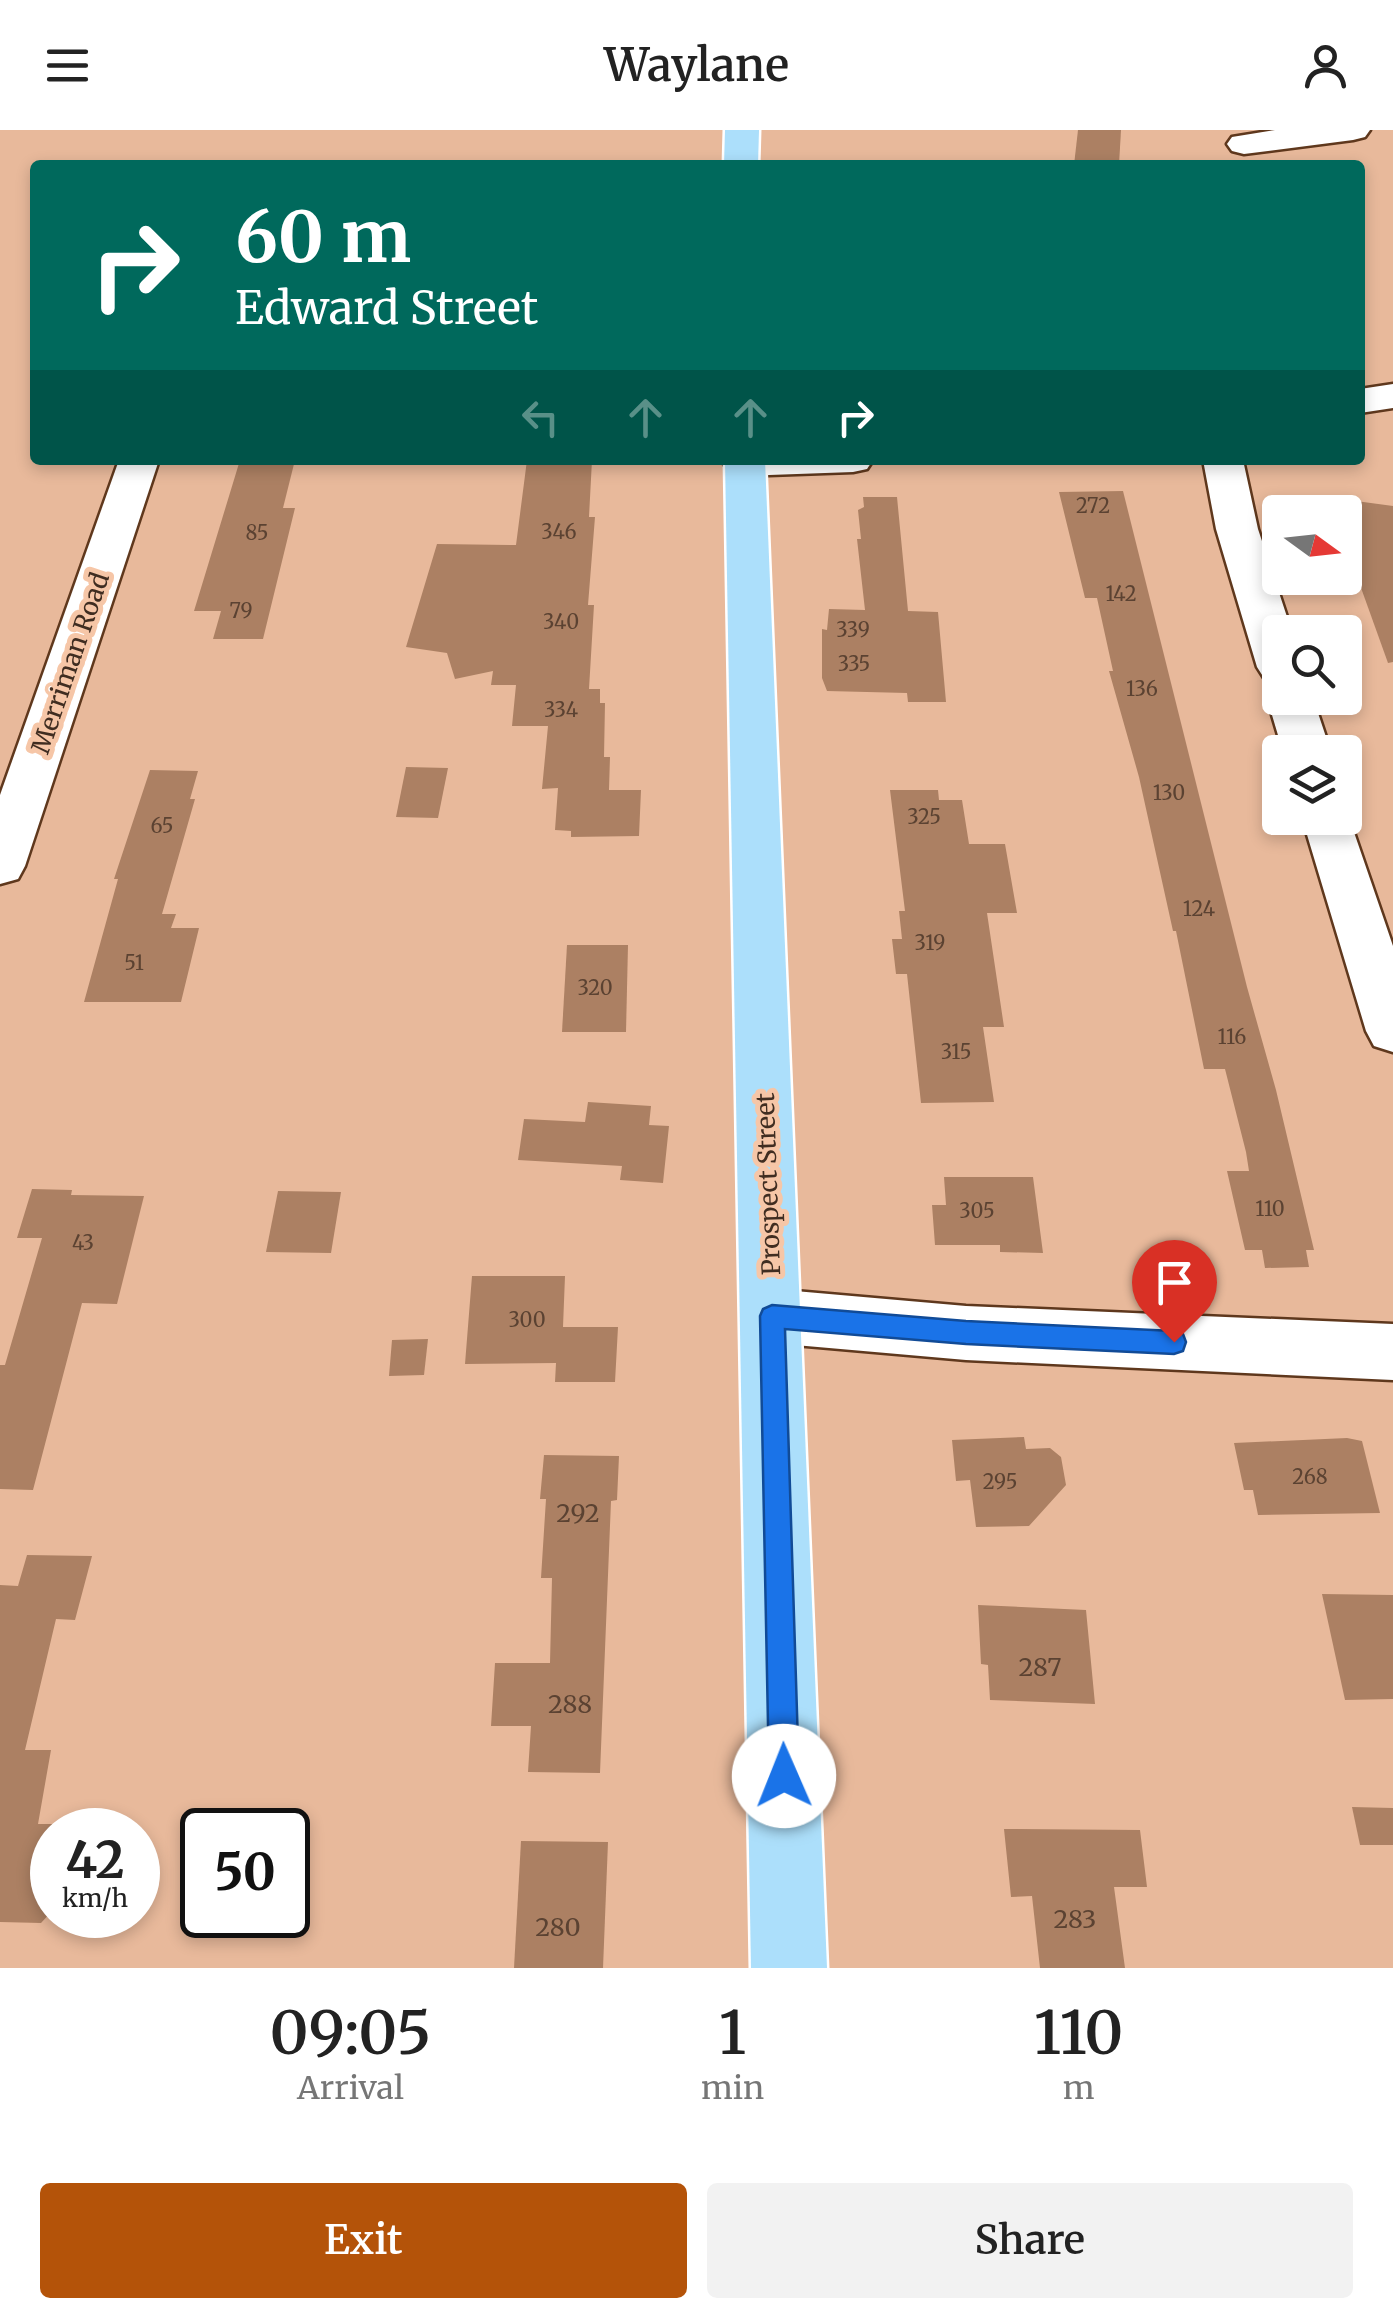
<!DOCTYPE html>
<html lang="en">
<head>
<meta charset="utf-8">
<style>
  body { margin:0; font-family:Merriweather,serif; background:#f2f2f2; color:#222; height:100vh; display:flex; flex-direction:column; font-size:38px; white-space:nowrap }
  * { box-sizing:border-box; margin:0 }
  p { font-size:32px; color:#767676 }
  .icon { flex:none; width:55px; height:55px; fill:none; stroke:currentColor; stroke-width:2; stroke-linecap:round; stroke-linejoin:round }
  .map { position:relative; height:1838px; overflow:hidden }
  .sheet { display:flex; flex-direction:column; background:#fff; flex:1 }
  .sheet>* { flex:none }
  .top-card { position:absolute; left:30px; top:30px; width:1335px; height:305px; border-radius:10px; box-shadow:0 5px 15px #0003; background:#00695c; color:#fff; overflow:hidden }
  .needle { width:65px; rotate:105deg }
  .buttons { position:absolute; left:1262px; top:365px; display:grid; gap:20px }
  .buttons a { display:grid; place-items:center; width:100px; height:100px; border-radius:10px; background:#fff; box-shadow:0 5px 15px #0003; font-size:50px }
  .speed { position:absolute; left:30px; top:1678px; display:flex; gap:20px; font-size:50px; font-weight:700; text-align:center }
  .speed>* { display:grid; place-content:center; width:130px; height:130px; border-radius:50%; background:#fff; box-shadow:0 5px 15px #0003; line-height:1 }
  .speed small { font-size:25px; font-weight:400 }
  .speed .limit { border:5px solid #111; border-radius:15px; background:#fff; color:#111 }
  .pin { position:absolute; display:grid; place-items:center; width:85px; height:85px; color:#fff; margin:-102px -42px; border-radius:50% 50% 50% 0; rotate:-45deg; box-shadow:0 0 10px #0007 }
  .pin .icon { rotate:45deg }
  .me { position:absolute; width:110px; margin:-55px; rotate:359deg; stroke-linejoin:round; filter:drop-shadow(0 0 8px #0008) }
  .turn { display:flex; align-items:center; gap:35px; height:210px; padding:0 40px; font-size:45px }
  .turn .icon { width:130px; height:130px; stroke-width:2.5 }
  .turn b { display:block; font-size:70px; line-height:85px }
  .lanes { display:flex; align-items:center; height:95px; padding:0 40px; background:#0003; justify-content:center; gap:50px; direction:ltr }
  .lanes .off { opacity:.35 }
  .eta { display:flex; justify-content:space-evenly; align-items:center; height:170px; text-align:center }
  .eta b { font-size:60px; font-weight:600; line-height:70px }
  .cta { display:flex; gap:20px; margin-top:auto; padding:20px 40px }
  .cta a { flex:1; height:115px; border-radius:10px; background:#b45309; color:#fff; font-size:40px; font-weight:600; line-height:115px; text-align:center }
  .cta a+a { background:#f2f2f2; color:#222 }
  header { display:flex; justify-content:space-between; align-items:center; height:130px; padding:0 40px; background:#fff; font-size:45px; font-weight:600 }
  .map>svg:first-child { display:block }
</style>
</head>
<body>
<header><svg class="icon" aria-label="menu" viewBox="0 0 24 24"><path d="M4 6h16M4 12h16M4 18h16"/></svg>Waylane<svg class="icon" aria-label="person" viewBox="0 0 24 24"><circle cx="12" cy="8" r="4"/><path d="M4 21q1-7 8-7t8 7"/></svg></header>
<div class="map">
<svg width="1393" height="1838" viewBox="0 0 1393 1838">
  <rect width="100%" height="100%" fill="#e8b99b"/>
  <g fill="#ac8063">
    <path d="M1078 0H1121L1119 35H1074Z"/>
    <path d="M240 330H295L283 378H295L263 509H213L221 481H194Z"/>
    <path d="M527 330H592L589 387H595L588 475H594L589 559H600V573H605L604 627H610L609 660H641L639 706 571 707V701L555 700 558 658 542 659 548 596H512L516 555H491L493 541 455 549 447 523 406 517 437 414 516 415Z"/>
    <path d="M1123 361 1247 857 1276 960 1314 1120H1306L1309 1137 1265 1138 1262 1120H1245L1227 1041H1249L1246 1022 1225 939H1204L1176 801H1173L1139 647 1109 541H1113L1097 468H1085L1059 362Z"/>
    <path d="M863 367H897L908 481 938 482 946 572H908L907 563 827 561 822 548V499L827 500 829 479 865 480 857 409H861L858 380 864 377Z"/>
    <path d="M1356 371 1393 376V532L1388 533 1351 430Z"/>
    <path d="M406 637 448 638 438 688 396 687Z"/>
    <path d="M150 640 198 641 190 669H195L162 784H176L171 798H199L181 872H84L118 749H114Z"/>
    <path d="M890 660H938L939 670H962L969 714H1005L1017 783H987L1004 897H983L994 972 921 973 907 844H896L892 809H902L899 781H905Z"/>
    <path d="M567 815H628L626 902H562Z"/>
    <path d="M588 972 651 976 649 995 669 996 663 1053 620 1050 622 1036 518 1030 524 989 585 992Z"/>
    <path d="M944 1047H1033L1043 1123 1000 1122V1115H935L932 1075H946Z"/>
    <path d="M32 1059 72 1060 71 1065 144 1066 117 1174 82 1173 33 1360 0 1359V1235H5L42 1108H17Z"/>
    <path d="M278 1061 341 1062 331 1123 266 1122Z"/>
    <path d="M472 1146H565L563 1197H618L615 1252H555L556 1233 465 1234Z"/>
    <path d="M428 1209 424 1245 389 1246 392 1210Z"/>
    <path d="M1024 1307 1026 1319 1050 1318 1061 1327 1066 1355 1029 1396 976 1397 970 1350 956 1351 952 1310Z"/>
    <path d="M1347 1308 1362 1311 1380 1383 1258 1385 1253 1360H1244L1234 1313Z"/>
    <path d="M544 1325 619 1326 617 1370 611 1371 600 1643 528 1642 531 1596H491L495 1533H550L552 1448H541L546 1369H540Z"/>
    <path d="M27 1425 92 1426 75 1490 56 1489 25 1620H51L38 1694H52V1781L41 1793 0 1792V1455L18 1456Z"/>
    <path d="M1322 1464 1393 1465V1569L1345 1570Z"/>
    <path d="M978 1475 1086 1480 1095 1574 990 1570 988 1535 981 1534Z"/>
    <path d="M1352 1677 1393 1678V1715H1360Z"/>
    <path d="M1004 1699 1140 1700 1147 1757H1114L1125 1838H1040L1032 1766 1011 1767Z"/>
    <path d="M521 1711 608 1712 603 1838H514Z"/>
  </g>
  <g fill="none" stroke-linecap="round" stroke-linejoin="round">
    <defs>
      <g id="minor">
        <path d="M1275 0H1370L1365 7 1353 10 1244 24 1232 21 1227 14 1232 7Z"/>
        <path d="M1393 254V278L1360 283V259Z"/>
        <path d="M119 330H159L25 736 18 749 0 754V665Z"/>
        <path d="M727 330H873L867 339 853 342 745 346 730 343 724 334Z"/>
        <path d="M1203 330H1243L1258 399 1292 502H1280V552L1264 548 1257 537 1216 399Z"/>
        <path d="M1280 555V568H1313L1331 622H1283L1267 568 1274 557Z"/>
        <path d="M1345 676 1393 816V922L1374 916 1366 901 1302 688H1345Z"/>
        <path d="M772 1159 966 1176 1393 1194V1250L966 1230 772 1213 750 1205 741 1186 750 1167Z"/>
      </g>
      <g id="major">
        <path d="M725 0H759L758 35H724Z"/>
        <path d="M725 330H765L827 1838H751Z"/>
      </g>
    </defs>
    <use href="#minor" stroke="#5f381d" stroke-width="5"/>
    <use href="#major" stroke="#fff" stroke-width="5"/>
    <use href="#minor" fill="#fff" fill-rule="evenodd"/>
    <use href="#major" fill="#acdffb" fill-rule="evenodd"/>
  </g>
  <path fill="#1a73e8" stroke="#114b97" stroke-width="2.5" d="M772 1175 966 1191 1174 1201 1183 1204 1186 1212 1183 1221 1174 1224 966 1214 785 1199 799 1646 795 1657 784 1661 774 1657 769 1646 760 1186 763 1179Z"/>
  <g text-anchor="middle" dominant-baseline="central" stroke-width="10" stroke-linejoin="round" paint-order="stroke">
    <g font-size="20" fill="#5b4232">
      <text x="1093" y="375">272</text>
      <text x="559" y="401">346</text>
      <text x="257" y="402">85</text>
      <text x="1121" y="463">142</text>
      <text x="241" y="480">79</text>
      <text x="561" y="491">340</text>
      <text x="853" y="499">339</text>
      <text x="854" y="533">335</text>
      <text x="1142" y="558">136</text>
      <text x="561" y="579">334</text>
      <text x="1169" y="662">130</text>
      <text x="924" y="686">325</text>
      <text x="162" y="695">65</text>
      <text x="1199" y="778">124</text>
      <text x="930" y="812">319</text>
      <text x="134" y="832">51</text>
      <text x="595" y="857">320</text>
      <text x="1232" y="906">116</text>
      <text x="956" y="921">315</text>
      <text x="1270" y="1078">110</text>
      <text x="977" y="1080">305</text>
      <text x="83" y="1112">43</text>
      <text x="527" y="1189">300</text>
      <text x="1310" y="1346">268</text>
      <text x="1000" y="1351">295</text>
    </g>
    <g font-size="25" fill="#402d21" stroke="#f6c6a7">
      <text transform="translate(70 533) rotate(-71)">Merriman Road</text>
      <text transform="translate(768 1054) rotate(-92)">Prospect Street</text>
    </g>
    <g font-size="25" fill="#5b4232">
      <text x="578" y="1383">292</text>
      <text x="1040" y="1537">287</text>
      <text x="570" y="1574">288</text>
      <text x="1075" y="1789">283</text>
      <text x="558" y="1797">280</text>
    </g>
  </g>
</svg>
<div class="buttons">
<a><svg class="needle" viewBox="-14 -14 28 28"><path d="M0-13l5 13h-10z" fill="#e53935"/><path d="M0 13l5-13h-10z" fill="#767676"/></svg></a>
<a><svg class="icon" aria-label="search" viewBox="0 0 24 24"><circle cx="10" cy="10" r="6"/><path d="M15 15l6 6"/></svg></a>
<a><svg class="icon" aria-label="layers" viewBox="0 0 24 24"><path d="M12 4l9 5-9 5-9-5zM3 14l9 5 9-5"/></svg></a>
</div>
<div class="speed"><div>42<small>km/h</small></div><div class="limit">50</div></div>
<div class="pin" style="left:1174px;top:1212px;background:#d93025"><svg class="icon" aria-label="arrive" viewBox="0 0 24 24"><path d="M6 21V4h12l-3 4 3 4H6"/></svg></div>
<svg class="me" style="left:784px;top:1646px" viewBox="-20 -20 40 40"><circle r="19" fill="#fff"/><path d="M0-13L10 11 0 6-10 11z" fill="#1a73e8"/></svg>
<div class="top-card">
<div class="turn"><svg class="icon" aria-label="right" viewBox="0 0 24 24"><path d="M7 20v-9h11M14 6l5 5-5 5"/></svg><div><b>60 m</b>Edward Street</div></div>
<div class="lanes"><svg class="icon off" aria-label="left" viewBox="0 0 24 24"><path d="M17 20v-9H6M10 6l-5 5 5 5"/></svg><svg class="icon off" aria-label="ahead" viewBox="0 0 24 24"><path d="M12 20V5M6 11l6-6 6 6"/></svg><svg class="icon off" aria-label="ahead" viewBox="0 0 24 24"><path d="M12 20V5M6 11l6-6 6 6"/></svg><svg class="icon" aria-label="right" viewBox="0 0 24 24"><path d="M7 20v-9h11M14 6l5 5-5 5"/></svg></div>
</div>
</div>
<section class="sheet">
<div class="eta">
<div><b>09:05</b><p>Arrival</p></div>
<div><b>1</b><p>min</p></div>
<div><b>110</b><p>m</p></div>
</div>
<div class="cta"><a>Exit</a><a>Share</a></div>
</section>
</body>
</html>
